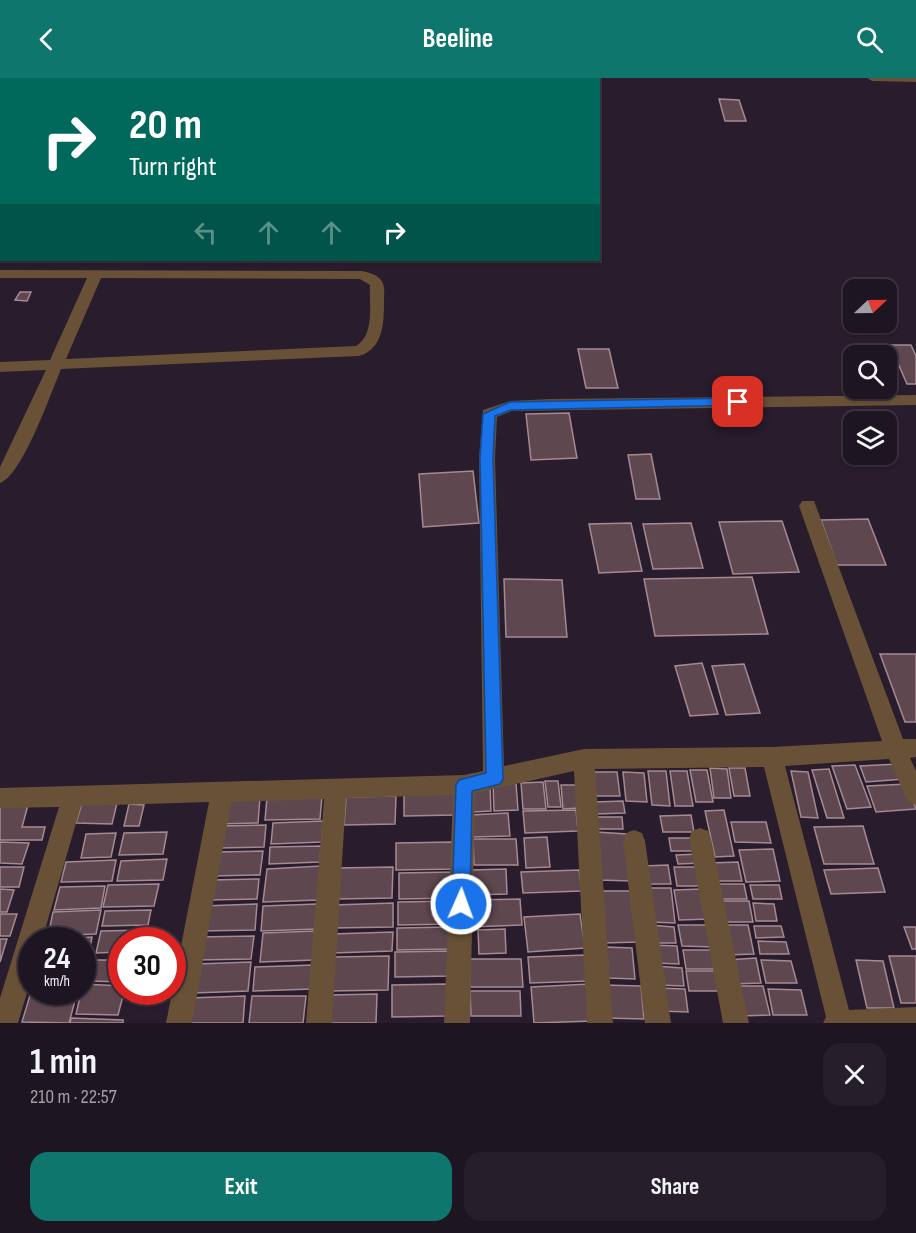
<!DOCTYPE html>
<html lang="en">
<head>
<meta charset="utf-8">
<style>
  body { margin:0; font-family:"Sofia Sans Condensed",sans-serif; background:#261e2a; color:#f1f3f6; height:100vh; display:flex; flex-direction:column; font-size:22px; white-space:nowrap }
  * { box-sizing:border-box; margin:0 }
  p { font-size:20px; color:#a19fa5 }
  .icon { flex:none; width:33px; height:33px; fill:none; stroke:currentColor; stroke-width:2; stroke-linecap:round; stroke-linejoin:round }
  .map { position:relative; height:945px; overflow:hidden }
  .panel { display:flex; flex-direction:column; background:#1e1522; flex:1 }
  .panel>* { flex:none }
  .banner { position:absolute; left:0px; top:0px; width:600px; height:183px; box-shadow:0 2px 4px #0004,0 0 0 2px #3c3440; background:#00695c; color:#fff; overflow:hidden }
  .needle { width:39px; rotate:68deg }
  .controls { position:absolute; left:843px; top:201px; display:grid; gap:12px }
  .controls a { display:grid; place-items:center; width:54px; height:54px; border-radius:12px; background:#1e1522; box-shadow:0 2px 4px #0004,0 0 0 2px #3c3440; font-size:30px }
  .speed { position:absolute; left:18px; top:849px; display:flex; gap:12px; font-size:30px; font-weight:700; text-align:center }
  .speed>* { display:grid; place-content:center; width:78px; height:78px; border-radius:50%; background:#1e1522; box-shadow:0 2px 4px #0004,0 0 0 2px #3c3440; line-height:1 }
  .speed small { font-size:15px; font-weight:400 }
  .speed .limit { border:9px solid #d22; background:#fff; color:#111 }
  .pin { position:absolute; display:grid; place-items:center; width:51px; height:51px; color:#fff; margin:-26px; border-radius:12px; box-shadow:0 3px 9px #0006 }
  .me { position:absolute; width:66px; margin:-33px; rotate:2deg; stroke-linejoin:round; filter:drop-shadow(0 0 4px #0008) }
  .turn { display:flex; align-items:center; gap:21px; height:126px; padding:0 30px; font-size:27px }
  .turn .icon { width:78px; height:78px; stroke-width:2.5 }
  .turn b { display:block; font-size:42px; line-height:51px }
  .lanes { display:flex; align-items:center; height:57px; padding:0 30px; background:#0003; justify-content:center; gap:30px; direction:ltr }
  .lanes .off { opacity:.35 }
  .round { display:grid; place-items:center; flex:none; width:63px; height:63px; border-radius:18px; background:#261e2a }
  .headline { display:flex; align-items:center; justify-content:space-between; height:102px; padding:0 30px }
  h1 { font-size:36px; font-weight:700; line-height:45px }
  .cta { display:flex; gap:12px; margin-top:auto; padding:12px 30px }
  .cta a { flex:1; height:69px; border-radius:18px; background:#0f766e; color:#fff; font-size:24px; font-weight:700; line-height:69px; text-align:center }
  .cta a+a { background:#261e2a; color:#f1f3f6 }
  header { display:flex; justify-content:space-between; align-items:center; height:78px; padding:0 30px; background:#0f766e; color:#fff; font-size:27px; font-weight:700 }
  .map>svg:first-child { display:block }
</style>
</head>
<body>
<header><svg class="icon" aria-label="back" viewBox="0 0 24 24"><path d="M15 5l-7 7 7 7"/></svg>Beeline<svg class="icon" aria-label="search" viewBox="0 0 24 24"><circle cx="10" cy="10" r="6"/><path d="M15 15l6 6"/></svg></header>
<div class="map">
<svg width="916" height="945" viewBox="0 0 916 945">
  <rect width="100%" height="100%" fill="#281c2d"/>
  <g fill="#5f474f" stroke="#a58a92" stroke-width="1.5">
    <path d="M719 21 739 22 746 43H725Z"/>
    <path d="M20 214H31L27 223 15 222Z"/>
    <path d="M890 267H911L916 278V306H907Z"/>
    <path d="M578 271H609L618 310H586Z"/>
    <path d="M569 335 577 380 531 382 526 336Z"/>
    <path d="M651 376 660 421H636L628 377Z"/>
    <path d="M473 393 479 445 423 449 419 396Z"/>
    <path d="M868 441 886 487H837L821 442Z"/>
    <path d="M782 443 799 494 733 496 719 444Z"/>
    <path d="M631 445 642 493 599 495 589 446Z"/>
    <path d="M691 445 703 490 653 491 643 446Z"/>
    <path d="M752 499 768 556 655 558 644 501Z"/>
    <path d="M504 501 562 502 567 559H506Z"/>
    <path d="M880 576H916V644H905Z"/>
    <path d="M702 585 718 636 690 638 675 588Z"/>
    <path d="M744 586 760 635 726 637 712 588Z"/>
    <path d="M898 686 904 701 866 704 860 688Z"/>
    <path d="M855 687 871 729 847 731 832 688Z"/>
    <path d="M710 690 727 691 731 720H714Z"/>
    <path d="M729 690H745L750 718H734Z"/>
    <path d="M829 691 844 740H827L812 692Z"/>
    <path d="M690 692H707L713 724H696Z"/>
    <path d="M648 693H666L670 728 652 727Z"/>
    <path d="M670 693H687L693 728H675Z"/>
    <path d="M791 693 808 694 818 740 801 739Z"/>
    <path d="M592 694H617L620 718H594Z"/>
    <path d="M623 694 644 695 647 724 626 723Z"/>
    <path d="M545 703H558L561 729H548Z"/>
    <path d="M543 704 546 731H523L521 705Z"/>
    <path d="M516 705 518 732 494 733 493 706Z"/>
    <path d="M907 706 916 731 876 734 867 708Z"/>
    <path d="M561 707H577L580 730 563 731Z"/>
    <path d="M472 708H490L491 733 473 734Z"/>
    <path d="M454 714 455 737 404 738V716Z"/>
    <path d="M322 718 320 741 265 742 267 719Z"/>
    <path d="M396 718 395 746 344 747 346 719Z"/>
    <path d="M260 719 258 745 218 746 221 720Z"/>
    <path d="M623 723 625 735 596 736 595 724Z"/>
    <path d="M82 725H117L112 746 76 745Z"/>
    <path d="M129 726 144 727 139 748H124Z"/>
    <path d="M28 727 22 749H45L42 762H0V728Z"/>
    <path d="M576 732 578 753 525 755 523 733Z"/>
    <path d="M724 732 734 778 715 779 705 733Z"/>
    <path d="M508 735 510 758 471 759 470 737Z"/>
    <path d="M691 737 694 754H663L660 738Z"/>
    <path d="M596 739H622L623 751H597Z"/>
    <path d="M323 743 322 764 271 766 273 745Z"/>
    <path d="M731 744H766L771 765 735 764Z"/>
    <path d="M266 747 264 769 218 770 221 748Z"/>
    <path d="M863 748 874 786H824L814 749Z"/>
    <path d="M167 754 163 776 119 777 124 755Z"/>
    <path d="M596 754 627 756 631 803 599 802Z"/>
    <path d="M116 755 111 779 81 780 86 756Z"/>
    <path d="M547 759 550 789 526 790 524 760Z"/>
    <path d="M669 760H694L697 773H671Z"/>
    <path d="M473 761H516L518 787H474Z"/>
    <path d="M0 764 29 765 22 786 0 785Z"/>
    <path d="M453 764 454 791 396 792V765Z"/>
    <path d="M321 768 320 784 269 786 270 769Z"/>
    <path d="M773 771 780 803 746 804 739 772Z"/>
    <path d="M263 773 260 797 212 798 215 774Z"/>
    <path d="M700 776 702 785 678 786 676 777Z"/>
    <path d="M167 781 163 802 117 803 121 783Z"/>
    <path d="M116 782 112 803 61 804 66 784Z"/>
    <path d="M738 784 742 803H713L709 785Z"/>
    <path d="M668 787 671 806H644L642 788Z"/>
    <path d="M320 788 318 822 263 824 267 791Z"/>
    <path d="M0 789H24L19 809H0Z"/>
    <path d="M393 789 392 820 337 821 338 790Z"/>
    <path d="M674 789H704L708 808H677Z"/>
    <path d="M878 790 885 814 831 816 824 792Z"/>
    <path d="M506 791 507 816 471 817 470 792Z"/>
    <path d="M579 792 582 813 523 815 521 794Z"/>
    <path d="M455 794 456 820 399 821V795Z"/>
    <path d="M259 801 257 821 209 822 211 802Z"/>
    <path d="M159 806 154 828 103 829 108 807Z"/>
    <path d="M713 806H744L747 821H716Z"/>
    <path d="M750 807H779L782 821H753Z"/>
    <path d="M105 808 101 830 54 832 60 809Z"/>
    <path d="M646 810H671L675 845 649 844Z"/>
    <path d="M0 811 14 812 7 834H0Z"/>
    <path d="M703 811 710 841 679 842 674 812Z"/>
    <path d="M598 813H632L639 864 603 865Z"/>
    <path d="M520 821 522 847 470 849 469 822Z"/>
    <path d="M453 823V846L398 847V824Z"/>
    <path d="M717 823H749L753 844H720Z"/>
    <path d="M393 825V849L332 850 333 827Z"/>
    <path d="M753 825 774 826 777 843H756Z"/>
    <path d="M257 826 255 852 201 853 204 828Z"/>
    <path d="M317 826 316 851 261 853 263 828Z"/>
    <path d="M101 832 96 856 48 858 53 834Z"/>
    <path d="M151 832 148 847 102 848 105 833Z"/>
    <path d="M0 836H17L10 858H0Z"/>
    <path d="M580 836 585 870 528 874 524 839Z"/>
    <path d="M649 847 674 849 676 865H651Z"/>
    <path d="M678 847H709L713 869 682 868Z"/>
    <path d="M721 847H748L754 876 726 877Z"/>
    <path d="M754 848H781L784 859 756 860Z"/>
    <path d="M449 849 450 871 397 872V850Z"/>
    <path d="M904 849H916V871H912Z"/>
    <path d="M505 851 506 875 479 876 478 852Z"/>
    <path d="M146 852 144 862H122V874L96 875 101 853Z"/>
    <path d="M315 853 314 882 260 884 263 855Z"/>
    <path d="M393 854 392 873 332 875V856Z"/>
    <path d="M254 858 251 881 195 882 198 859Z"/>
    <path d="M92 859 87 885 82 886V862H46Z"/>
    <path d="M0 861H7L0 884Z"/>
    <path d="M758 863 786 864 789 876H760Z"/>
    <path d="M651 867 677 868 679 886 653 885Z"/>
    <path d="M606 869 632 870 635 901 608 900Z"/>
    <path d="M683 872H713L716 891H686Z"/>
    <path d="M450 873 451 898 395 899V874Z"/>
    <path d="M586 877 589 903 530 905 528 879Z"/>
    <path d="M389 878 388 912 330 913 333 879Z"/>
    <path d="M889 878H916V925H901Z"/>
    <path d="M756 880 761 905 732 906 727 882Z"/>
    <path d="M470 881H521L523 909H470Z"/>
    <path d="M96 882H122V904L90 903Z"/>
    <path d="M761 882 791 883 797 905H766Z"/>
    <path d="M856 882 883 883 894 930H867Z"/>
    <path d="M251 884 248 913 193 915 197 886Z"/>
    <path d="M314 887 312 911 253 913 255 889Z"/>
    <path d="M655 888 682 890 684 908 657 907Z"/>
    <path d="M686 893H718L721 913H689Z"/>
    <path d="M83 906 122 908V914H124L118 937 76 936Z"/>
    <path d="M447 906V938L392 939V907Z"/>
    <path d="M589 906 593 943 534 945 531 909Z"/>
    <path d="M604 907 641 908 644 941 606 940Z"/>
    <path d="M733 908H763L770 937 739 938Z"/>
    <path d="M657 910 685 911 688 934 659 933Z"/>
    <path d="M768 911 801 912 807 937H773Z"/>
    <path d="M470 913H520L521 938H471Z"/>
    <path d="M31 914 77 915 69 945 22 944Z"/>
    <path d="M377 916 376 945H328L330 917Z"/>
    <path d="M245 918 243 945H186L189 920Z"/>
    <path d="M252 918H306L303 945H249Z"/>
    <path d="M71 940 123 942V945H70Z"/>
  </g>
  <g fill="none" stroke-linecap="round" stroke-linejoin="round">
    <g fill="#685136" fill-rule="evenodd">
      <path d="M867 0H916V4L872 3Z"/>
      <path d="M0 192 362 193C367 194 375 196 379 200 386 206 384 215 384 222 384 243 384 271 359 278L61 291C51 315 22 398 0 405V389L46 292 0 294V284L50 282 87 200H0ZM101 200 360 201 370 207C369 226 375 257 356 268L66 281Z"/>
      <path d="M916 317V327L512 333 497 339 495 380 504 688 584 671 772 669 882 663 799 428 802 423H814L903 661H916V679L910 680 916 693V727L908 724 889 681 785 688 849 932 916 929V945H823L826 939 764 689 595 691 613 945H587L574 693 475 715 470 945H444L453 717 346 720 332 945H306L324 721 231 724 192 945H166L209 724 81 728 42 862H32V898L18 945H0V920L59 729 0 730V710L464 697 483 693 479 380 483 332 510 323 550 321Z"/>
      <path d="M700 750 708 753 711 761 749 945H723L689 761 692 753Z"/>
      <path d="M634 752 642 755 645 763 671 945H645L623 763 626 755Z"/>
    </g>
  </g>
  <path fill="#1a73e8" stroke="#114b97" stroke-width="1.5" d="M738 320 744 324 742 327 511 332 495 338 493 380 503 701 500 706 472 713 470 826 467 833 461 835 454 833 452 826 456 707 459 702 486 695 480 380 483 336 510 324Z"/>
</svg>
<div class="controls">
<a><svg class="needle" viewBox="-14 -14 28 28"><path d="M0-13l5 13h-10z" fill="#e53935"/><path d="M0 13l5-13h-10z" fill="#a19fa5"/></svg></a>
<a><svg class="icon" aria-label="search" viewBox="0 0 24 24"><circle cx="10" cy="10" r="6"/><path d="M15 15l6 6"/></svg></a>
<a><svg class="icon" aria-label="layers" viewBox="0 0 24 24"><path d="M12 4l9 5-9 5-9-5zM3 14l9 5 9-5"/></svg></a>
</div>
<div class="speed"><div>24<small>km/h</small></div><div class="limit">30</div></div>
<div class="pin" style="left:738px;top:324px;background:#d93025"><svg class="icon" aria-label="arrive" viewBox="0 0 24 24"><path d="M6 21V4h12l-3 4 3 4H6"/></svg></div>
<svg class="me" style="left:461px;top:826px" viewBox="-20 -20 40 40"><circle r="17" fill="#1a73e8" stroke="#fff" stroke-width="3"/><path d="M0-11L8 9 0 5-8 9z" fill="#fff"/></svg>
<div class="banner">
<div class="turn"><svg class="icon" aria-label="right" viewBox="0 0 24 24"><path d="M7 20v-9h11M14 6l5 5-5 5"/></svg><div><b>20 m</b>Turn right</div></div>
<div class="lanes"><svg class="icon off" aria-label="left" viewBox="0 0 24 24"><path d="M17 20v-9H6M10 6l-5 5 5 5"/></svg><svg class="icon off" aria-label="ahead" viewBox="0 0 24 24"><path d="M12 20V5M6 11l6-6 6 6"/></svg><svg class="icon off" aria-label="ahead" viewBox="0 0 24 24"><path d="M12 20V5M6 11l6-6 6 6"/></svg><svg class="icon" aria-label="right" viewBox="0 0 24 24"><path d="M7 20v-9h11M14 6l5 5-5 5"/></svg></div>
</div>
</div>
<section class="panel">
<div class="headline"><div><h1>1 min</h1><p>210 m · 22:57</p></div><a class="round"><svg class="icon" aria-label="close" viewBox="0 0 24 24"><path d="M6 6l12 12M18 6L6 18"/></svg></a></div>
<div class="cta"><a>Exit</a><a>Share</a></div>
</section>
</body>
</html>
